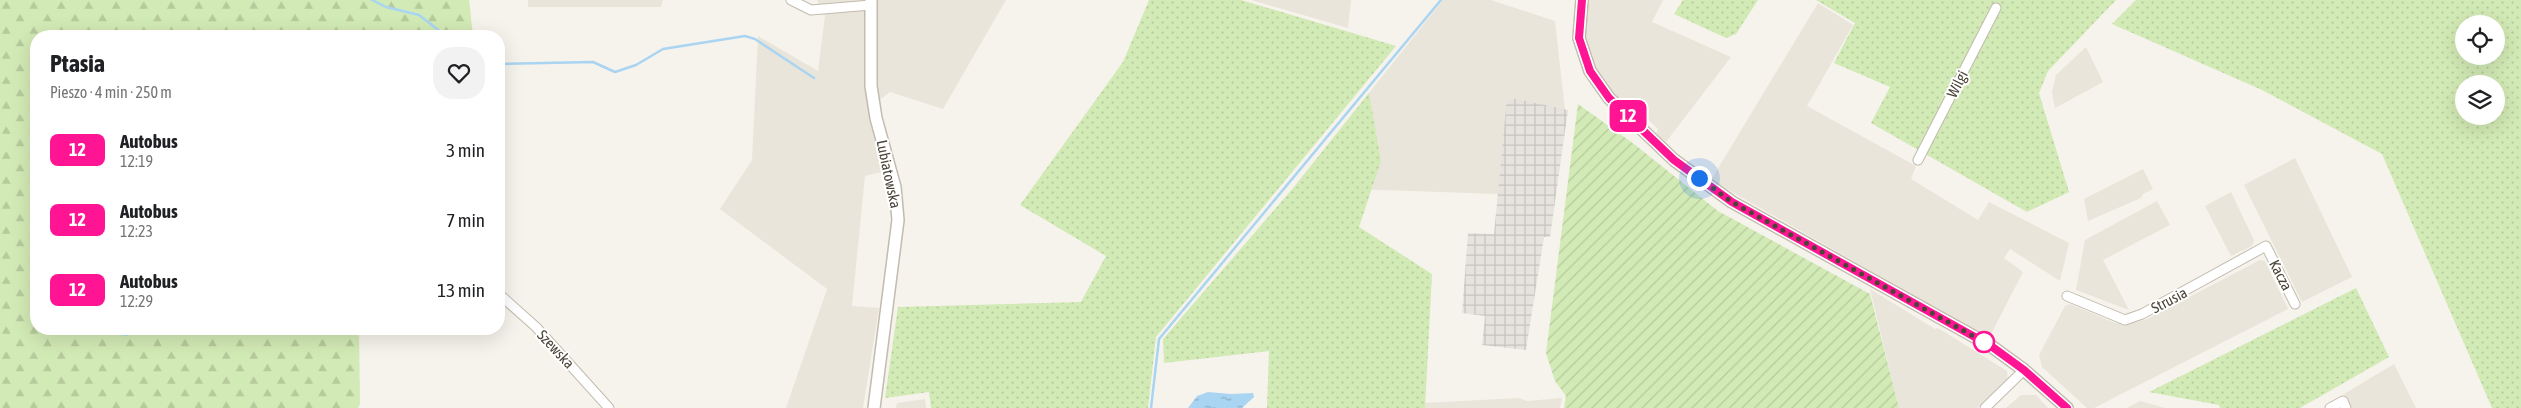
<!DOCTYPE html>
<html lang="pl">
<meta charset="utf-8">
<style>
body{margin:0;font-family:"Asap Condensed",sans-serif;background:#f2f2f2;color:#202124;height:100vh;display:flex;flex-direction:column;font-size:19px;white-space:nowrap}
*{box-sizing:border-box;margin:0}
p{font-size:16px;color:#757577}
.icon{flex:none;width:28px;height:28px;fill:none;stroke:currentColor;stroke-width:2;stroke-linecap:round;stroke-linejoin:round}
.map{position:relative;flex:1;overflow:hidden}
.panel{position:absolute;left:30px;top:30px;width:475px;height:305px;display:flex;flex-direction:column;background:#fff;border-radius:20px;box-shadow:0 5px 20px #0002}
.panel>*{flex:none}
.badge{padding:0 10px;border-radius:8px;font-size:18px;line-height:32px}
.tools{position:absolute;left:2455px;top:15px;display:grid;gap:10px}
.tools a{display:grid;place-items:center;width:50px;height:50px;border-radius:50%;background:#fff;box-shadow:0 5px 20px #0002;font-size:25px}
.you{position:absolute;width:25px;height:25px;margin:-12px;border:4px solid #fff;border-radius:50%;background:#1a73e8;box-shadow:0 0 0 8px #1a73e833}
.map>.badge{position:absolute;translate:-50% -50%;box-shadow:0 0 0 2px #fff}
.round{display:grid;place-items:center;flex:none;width:52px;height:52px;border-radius:20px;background:#f2f2f2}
.summary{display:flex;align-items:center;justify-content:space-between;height:85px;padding:0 20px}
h1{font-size:24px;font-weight:700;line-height:38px}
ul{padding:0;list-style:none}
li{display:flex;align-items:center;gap:15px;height:70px;padding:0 20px}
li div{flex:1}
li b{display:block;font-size:19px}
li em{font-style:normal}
li .badge{min-width:55px;font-weight:700;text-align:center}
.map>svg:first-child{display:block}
</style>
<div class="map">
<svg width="2521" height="408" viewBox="0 0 2521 408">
<defs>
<pattern id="industrial-grid" width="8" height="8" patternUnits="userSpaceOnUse" patternTransform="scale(1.25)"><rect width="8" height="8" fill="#e6e2dd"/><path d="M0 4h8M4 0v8" fill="none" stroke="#c7c3be"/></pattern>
<pattern id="grass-dots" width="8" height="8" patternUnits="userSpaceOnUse" patternTransform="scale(1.25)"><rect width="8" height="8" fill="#d2eab5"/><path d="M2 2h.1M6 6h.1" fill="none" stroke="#b6ca9c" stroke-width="1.8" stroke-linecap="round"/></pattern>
<pattern id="forest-firs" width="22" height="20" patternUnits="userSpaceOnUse" patternTransform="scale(1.25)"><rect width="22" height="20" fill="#d2eab5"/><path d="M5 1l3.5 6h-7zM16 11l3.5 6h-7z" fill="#b6ca9c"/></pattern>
<pattern id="garden-furrows" width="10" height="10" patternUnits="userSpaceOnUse" patternTransform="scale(1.25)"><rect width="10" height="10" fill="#d2eab5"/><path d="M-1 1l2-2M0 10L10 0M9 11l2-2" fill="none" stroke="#b6ca9c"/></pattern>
<pattern id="water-ripples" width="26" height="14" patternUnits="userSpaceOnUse" patternTransform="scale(1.25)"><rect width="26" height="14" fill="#a9d4f2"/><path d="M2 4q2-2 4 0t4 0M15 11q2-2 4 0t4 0" fill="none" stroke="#8caec5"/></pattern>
</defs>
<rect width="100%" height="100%" fill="#f6f3ec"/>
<g fill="#eae5da">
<polygon points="528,0 663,0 661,7 528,7"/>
<polygon points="817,0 1006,0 943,109 890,92 868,109 882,172 865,176 852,306 879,308 863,408 786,408 827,289 720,209 752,160 758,36 818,71 825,16"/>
<polygon points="1251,0 1351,0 1348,28 1272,6"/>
<polygon points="1443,0 1491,0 1555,21 1565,110 1507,97 1498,194 1294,187"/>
<polygon points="1588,0 1663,0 1652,22 1731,57 1666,142 1656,134 1658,129 1647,118 1642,121 1614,94 1596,71 1585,43"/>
<polygon points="1818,3 1853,25 1807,106 1916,166 1911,179 1978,220 1989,202 2069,243 2060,281 2010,249 2004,258 2023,272 1989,338 1711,180"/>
<polygon points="2086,47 2103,82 2055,108 2052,92 2056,75"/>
<polygon points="2295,158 2352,277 2302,302 2244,185"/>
<polygon points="2143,169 2153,189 2143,194 2141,198 2088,221 2084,199"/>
<polygon points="2231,192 2254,240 2252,246 2231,256 2205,206"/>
<polygon points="2157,201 2170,225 2103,260 2129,310 2076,290 2085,240"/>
<polygon points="2260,260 2265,261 2288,309 2094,408 2087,408 2042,367 2039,355 2065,306 2070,304 2115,323 2133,323 2147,319"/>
<polygon points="1870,289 1935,329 1938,328 2007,371 2008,381 1977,408 1899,408"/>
<polygon points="2394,364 2416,408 2351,408 2344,394"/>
<polygon points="2021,395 2036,395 2048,408 2006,408"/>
<polygon points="1519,398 1527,401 1562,398 1560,408 1425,408 1424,403"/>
<polygon points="925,399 926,408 896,408 897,403"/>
<polygon points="2140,401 2165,408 2127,408"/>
</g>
<polygon fill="url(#industrial-grid)" points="1507,97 1568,110 1550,237 1544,237 1526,350 1482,345 1485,316 1462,313 1468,233 1494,234"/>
<g fill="url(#grass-dots)" fill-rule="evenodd">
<polygon points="1149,0 1241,0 1396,46 1156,337 1148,408 931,408 929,392 885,398 898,307 1081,302 1106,256 1020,205 1123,62"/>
<polygon points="1683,0 1758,0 1736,34 1726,38 1674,14"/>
<polygon points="1816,0 2116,0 2048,71 2039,93 2069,192 2027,212 1871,123 1890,87 1834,63 1855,23"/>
<path d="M2136,0H2521V408H2492L2382,154L2262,90L2112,24ZM2464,24H2496V56H2464ZM2464,84H2496V116H2464Z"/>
<polygon points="1369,93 1381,161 1359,227 1432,274 1425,408 1267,408 1269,351 1164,363 1163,339 1294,187"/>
<polygon points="2356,288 2389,357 2300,408 2220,408 2219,405 2149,392"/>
</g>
<polygon fill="url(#forest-firs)" points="0,0 469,0 473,36 36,36 36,329 359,329 360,404 358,408 0,408"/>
<polygon fill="url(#garden-furrows)" points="1578,104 1634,144 1718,211 1870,294 1899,408 1564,408 1566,396 1555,381 1546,353"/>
<g fill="url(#water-ripples)">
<polygon points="78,329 134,329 127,336"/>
<polygon points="1208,392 1231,394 1253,393 1254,397 1242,408 1188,408 1197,396"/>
</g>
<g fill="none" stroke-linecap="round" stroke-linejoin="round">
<g stroke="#a9d4f2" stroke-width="2.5">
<polyline points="372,0 386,7 419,15 446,36"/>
<polyline points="499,64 593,62 615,72 636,65 663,49 745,36 755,39 814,78"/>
<polyline points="1151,408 1159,339 1441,0"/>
</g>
<defs>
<g id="minor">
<polyline points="791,0 811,10 871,5"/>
<polyline points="1918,160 1996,8"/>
<polyline points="499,294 536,327 609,408"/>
<polyline points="2067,296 2125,320 2142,314 2266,246 2295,304"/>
<polyline points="1985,408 2024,370"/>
<polyline points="2330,408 2343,401 2346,408"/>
</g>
<g id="tertiary">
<polyline points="871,0 871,86 876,118 895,187 898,220 874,408"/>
<polyline points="1582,0 1579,38 1590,71 1609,98 1674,160 1732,202 1991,346 2024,370 2067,408"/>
</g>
</defs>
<use href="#minor" stroke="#c2bbae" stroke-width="11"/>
<use href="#tertiary" stroke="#c2bbae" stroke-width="14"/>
<use href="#minor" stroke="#fff" stroke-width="9"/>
<use href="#tertiary" stroke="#fff" stroke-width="11"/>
</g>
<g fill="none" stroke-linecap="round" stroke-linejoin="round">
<defs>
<polyline id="line" points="1582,0 1579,38 1590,71 1609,98 1674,160 1732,202 1991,346 2024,370 2067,408"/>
</defs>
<use href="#line" stroke="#fff" stroke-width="11"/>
<use href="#line" stroke="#ff1493" stroke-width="8"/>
<polyline stroke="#4b4439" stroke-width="5" stroke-dasharray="0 9" points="1699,178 1732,202 1984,342"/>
</g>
<circle fill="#fff" stroke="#ff1493" stroke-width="2.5" cx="1984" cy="342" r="10"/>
<g text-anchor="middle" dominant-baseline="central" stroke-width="4" stroke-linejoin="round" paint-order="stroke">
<g font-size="15" fill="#4b4439" stroke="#fff">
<text transform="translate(1957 84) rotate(-63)">Wilgi</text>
<text transform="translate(889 174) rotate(78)">Lubiatowska</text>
<text transform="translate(2281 275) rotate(63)">Kacza</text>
<text transform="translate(2169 300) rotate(-28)">Strusia</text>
<text transform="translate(556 349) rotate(47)">Szewska</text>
</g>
</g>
</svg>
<div class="tools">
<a><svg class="icon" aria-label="locate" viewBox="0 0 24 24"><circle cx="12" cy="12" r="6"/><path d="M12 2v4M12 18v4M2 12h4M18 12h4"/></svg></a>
<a><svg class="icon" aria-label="layers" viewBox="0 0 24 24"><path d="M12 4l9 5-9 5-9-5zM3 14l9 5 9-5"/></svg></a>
</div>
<div class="you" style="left:1699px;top:178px"></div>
<b class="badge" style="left:1628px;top:116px;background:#ff1493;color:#fff">12</b>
<section class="panel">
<div class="summary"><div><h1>Ptasia</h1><p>Pieszo · 4 min · 250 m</p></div><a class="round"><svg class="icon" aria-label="heart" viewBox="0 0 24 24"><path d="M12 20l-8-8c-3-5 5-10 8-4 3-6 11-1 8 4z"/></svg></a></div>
<ul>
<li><span class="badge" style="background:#ff1493;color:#fff">12</span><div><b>Autobus</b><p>12:19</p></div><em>3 min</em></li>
<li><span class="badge" style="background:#ff1493;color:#fff">12</span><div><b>Autobus</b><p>12:23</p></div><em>7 min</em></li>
<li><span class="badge" style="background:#ff1493;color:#fff">12</span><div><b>Autobus</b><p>12:29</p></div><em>13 min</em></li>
</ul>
</section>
</div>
